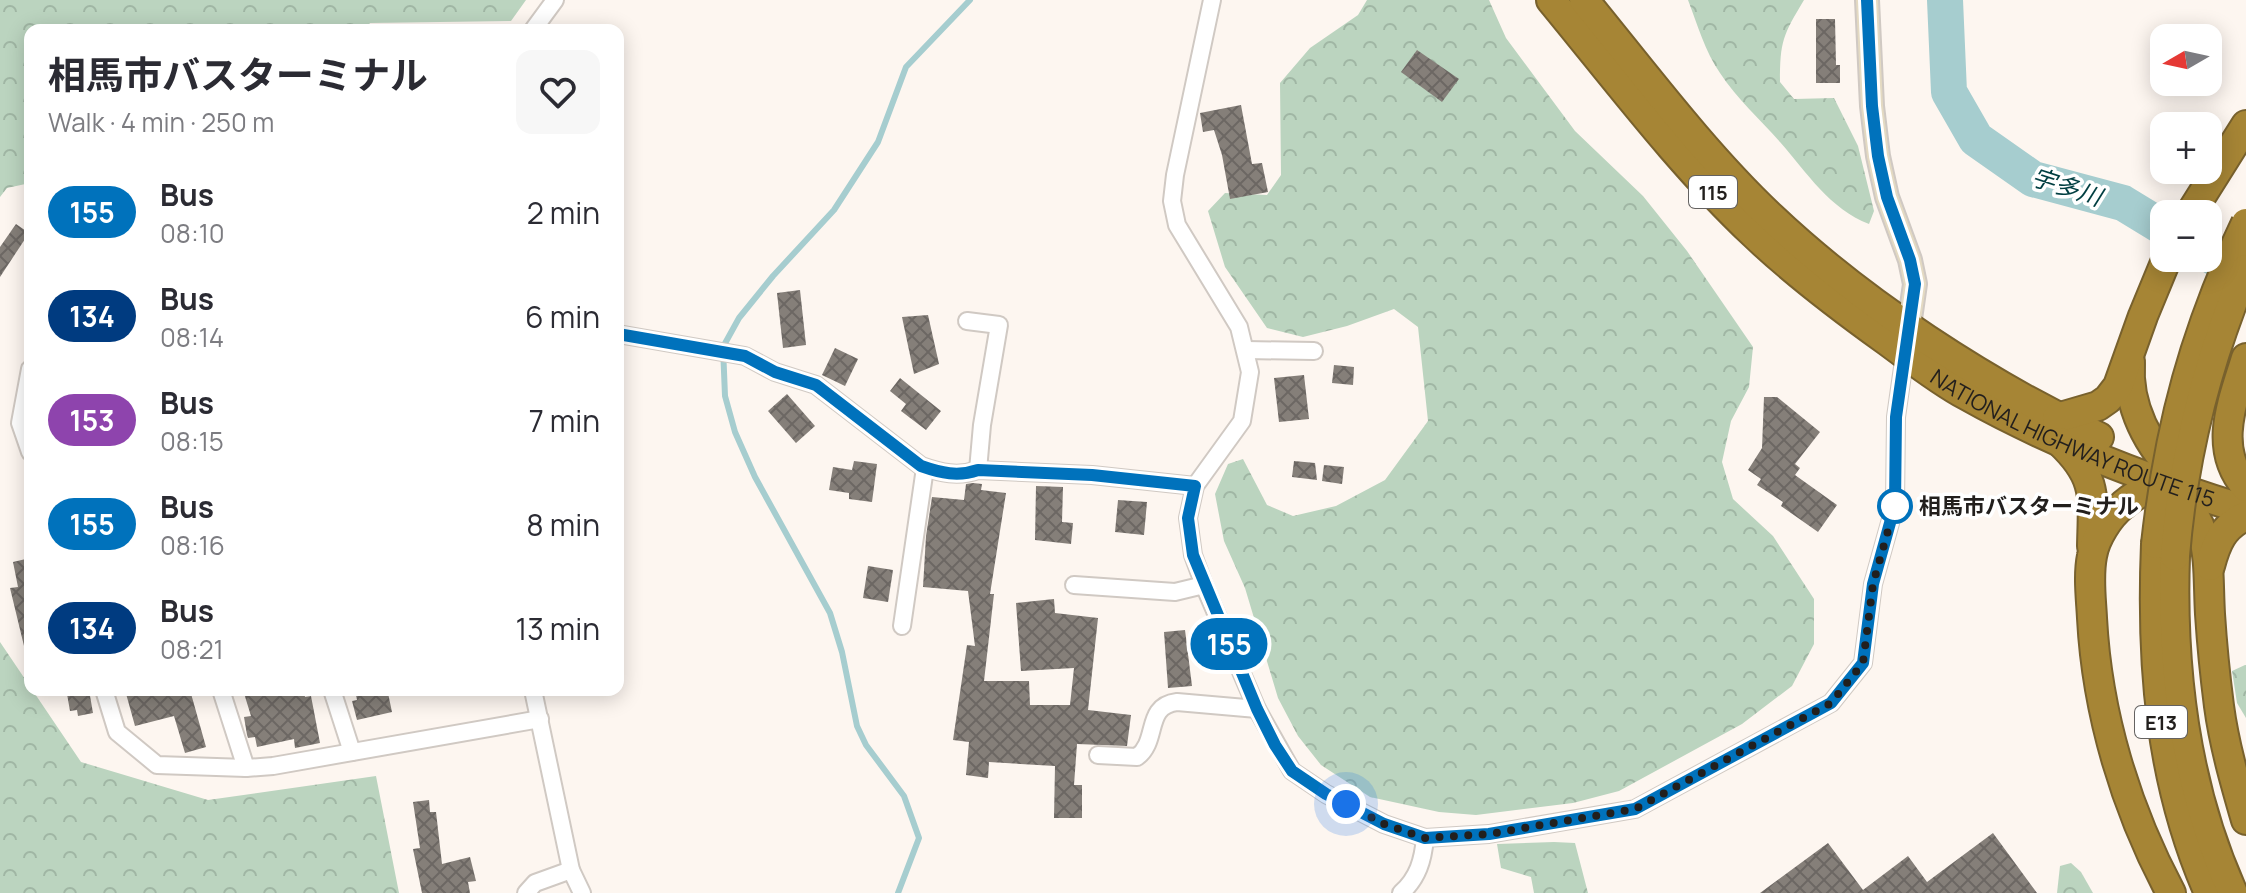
<!DOCTYPE html>
<meta charset="utf-8">
<style>
body{margin:0;font-family:Manrope,"Noto Sans JP",sans-serif;background:#f7f7f7;color:#2b2b33;height:100vh;display:flex;flex-direction:column;font-size:30px;white-space:nowrap}
*{box-sizing:border-box;margin:0}
p{font-size:26px;color:#7c7c81}
.icon{flex:none;width:44px;height:44px;fill:none;stroke:currentColor;stroke-width:2;stroke-linecap:round;stroke-linejoin:round}
.map{position:relative;flex:1;overflow:hidden}
.details{position:absolute;left:24px;top:24px;width:600px;height:672px;display:flex;flex-direction:column;background:#fff;border-radius:16px;box-shadow:0 4px 20px #0003}
.details>*{flex:none}
.badge{padding:0 16px;border-radius:26px;font-size:28px;line-height:52px}
.needle{width:52px;rotate:261deg}
.controls{position:absolute;left:2150px;top:24px;display:grid;gap:16px}
.controls a{display:grid;place-items:center;width:72px;height:72px;border-radius:16px;background:#fff;box-shadow:0 4px 20px #0003;font-size:40px}
.you{position:absolute;width:40px;height:40px;margin:-20px;border:6px solid #fff;border-radius:50%;background:#1a73e8;box-shadow:0 0 0 12px #1a73e833}
.map>.badge{position:absolute;translate:-50% -50%;box-shadow:0 0 0 4px #fff}
.round{display:grid;place-items:center;flex:none;width:84px;height:84px;border-radius:16px;background:#f7f7f7}
.overview{display:flex;align-items:center;justify-content:space-between;height:136px;padding:0 24px}
h1{font-size:38px;font-weight:700;line-height:60px}
ul{padding:0;list-style:none}
li{display:flex;align-items:center;gap:24px;height:104px;padding:0 24px}
li div{flex:1}
li b{display:block;font-size:30px}
li em{font-style:normal}
li .badge{min-width:88px;font-weight:700;text-align:center}
.map>svg:first-child{display:block}
</style>
<div class="map">
<svg width="2246" height="893" viewBox="0 0 2246 893">
<defs>
<pattern id="forest-crowns" width="20" height="18" patternUnits="userSpaceOnUse" patternTransform="scale(2)"><rect width="20" height="18" fill="#bbd4bf"/><path d="M2 6a3 3 0 1 1 6 0M12 15a3 3 0 1 1 6 0" fill="none" stroke="#a0b6a4"/></pattern>
<pattern id="building-cross-hatch" width="8" height="8" patternUnits="userSpaceOnUse" patternTransform="scale(2)"><rect width="8" height="8" fill="#857f79"/><path d="M0 0l8 8M0 8l8-8" fill="none" stroke="#6c6763"/></pattern>
</defs>
<rect width="100%" height="100%" fill="#fdf6f0"/>
<g fill="url(#forest-crowns)">
<polygon points="0,0 526,0 511,21 370,23 365,30 30,30 30,183 7,188 0,197"/>
<polygon points="1367,0 1489,0 1506,38 1575,131 1643,196 1687,251 1753,347 1749,387 1731,421 1722,462 1733,499 1773,536 1814,599 1814,644 1792,686 1742,724 1619,791 1573,803 1476,815 1439,812 1370,797 1321,765 1298,736 1278,698 1245,588 1224,541 1215,494 1228,464 1243,459 1267,505 1293,516 1336,506 1385,480 1428,421 1418,327 1394,309 1347,326 1303,337 1267,328 1225,267 1208,211 1225,193 1267,195 1281,175 1280,83 1310,48 1358,15"/>
<path d="M1688,0H1804C1783,35 1780,41 1780,82L1794,99L1834,98L1858,146L1874,211L1869,224C1830,209 1807,173 1780,142C1760,119 1737,99 1720,73C1705,52 1697,23 1688,0Z"/>
<polygon points="0,642 81,762 208,800 376,776 399,893 0,893"/>
<polygon points="2245,665 2246,665 2246,718 2237,703 2232,671"/>
<polygon points="1554,842 1575,843 1588,893 1534,893 1531,877 1501,868 1497,844"/>
<polygon points="2071,863 2081,872 2093,893 2057,893 2060,866"/>
</g>
<g fill="none" stroke-linecap="round" stroke-linejoin="round">
<polyline stroke="#a6cdcf" stroke-width="6" points="898,893 919,838 904,796 866,745 857,726 842,652 830,613 755,477 735,432 725,396 723,347 739,318 773,276 834,210 878,142 906,67 970,0"/>
<g stroke="#a6cdcf" stroke-width="36">
<polyline points="1945,0 1949,92 1976,139 2033,179 2123,203 2164,228"/>
<polyline points="2208,254 2246,276"/>
</g>
</g>
<g fill="url(#building-cross-hatch)">
<polygon points="1816,19 1835,19 1836,65 1840,65 1840,83 1816,83"/>
<polygon points="1417,50 1459,79 1442,102 1401,72"/>
<polygon points="1241,105 1252,164 1262,163 1268,192 1230,199 1222,155 1214,130 1203,132 1200,113"/>
<polygon points="16,224 29,233 0,277 0,247"/>
<polygon points="800,290 806,345 783,348 777,293"/>
<polygon points="928,315 939,364 914,374 902,317"/>
<polygon points="835,348 858,359 845,386 822,375"/>
<polygon points="1334,365 1354,367 1353,385 1332,383"/>
<polygon points="1304,375 1309,419 1279,422 1274,378"/>
<polygon points="900,378 941,411 926,430 901,411 906,404 890,391"/>
<polygon points="787,394 815,426 796,443 768,411"/>
<polygon points="1764,397 1777,397 1820,432 1795,464 1800,468 1795,475 1837,505 1818,532 1781,506 1783,502 1757,485 1761,479 1748,470 1762,448"/>
<polygon points="854,461 877,464 872,502 849,499 849,493 829,490 833,467 852,470"/>
<polygon points="1294,461 1315,463 1317,480 1292,477"/>
<polygon points="1324,465 1344,467 1342,484 1322,481"/>
<polygon points="973,483 982,484 981,490 1006,493 990,594 994,594 984,681 1029,681 1030,705 1070,705 1074,668 1021,671 1016,603 1054,599 1055,613 1098,618 1088,710 1131,715 1127,746 1077,744 1074,785 1082,785 1082,818 1054,818 1055,766 989,762 988,778 966,775 969,742 953,740 967,645 975,646 968,591 923,587 926,536 932,497 964,500 966,484"/>
<polygon points="1036,486 1063,487 1062,522 1073,523 1071,544 1035,540"/>
<polygon points="1118,500 1147,502 1144,535 1115,532"/>
<polygon points="30,558 30,645 24,646 10,588 18,587 13,562"/>
<polygon points="868,566 893,570 888,602 863,598"/>
<polygon points="1185,630 1192,686 1168,688 1164,632"/>
<polygon points="89,690 93,713 78,716 77,710 70,711 67,694"/>
<polygon points="125,690 190,690 206,747 185,753 174,716 135,726"/>
<polygon points="243,690 304,690 305,697 311,696 320,743 295,748 294,739 257,747 255,737 248,738 247,735 244,717 251,716"/>
<polygon points="355,690 382,690 382,694 388,693 392,712 357,720 352,701 357,700"/>
<polygon points="429,800 430,812 436,812 442,864 470,857 476,881 468,882 470,893 422,893 413,849 420,848 413,802"/>
<polygon points="1993,833 2037,893 1760,893 1828,843 1863,890 1908,856 1927,882"/>
</g>
<g fill="none" stroke-linecap="round" stroke-linejoin="round">
<defs>
<g id="street">
<path d="M1212,0L1175,175L1172,201L1177,225L1239,327L1250,372L1242,421L1195,486L1188,518L1193,555L1204,585L1257,709L1292,771L1326,794L1384,824L1425,838C1423,860 1418,878 1401,893"/>
<polyline points="533,30 555,0"/>
<polyline points="967,321 999,325 982,425 978,470"/>
<path d="M618,334L745,356L775,372L816,385L921,466C941,473 958,477 978,470L1092,475L1195,486"/>
<polyline points="1246,350 1314,351"/>
<polyline points="30,369 20,423 30,452"/>
<polyline points="1074,585 1175,592 1204,585"/>
<polyline points="902,626 925,468"/>
<polyline points="104,690 117,732 157,765 246,768 273,766 540,719"/>
<polyline points="221,690 246,768"/>
<polyline points="332,690 352,752"/>
<polyline points="533,690 571,870 582,893"/>
<path d="M1098,755L1137,757C1159,741 1144,706 1177,702L1257,709"/>
<polyline points="1425,838 1489,834 1635,809 1831,703 1863,663 1873,584 1895,505 1896,417 1905,353"/>
<polyline points="526,893 535,883 571,870"/>
</g>
<polyline id="secondary" points="1867,0 1872,106 1878,156 1887,197 1910,260 1915,284 1907,340"/>
<g id="highway">
<path id="s1" d="M1551,0C1617,80 1679,163 1754,234C1795,273 1840,307 1886,340C1912,359 1938,380 1966,395C2053,444 2151,481 2246,510"/>
<path d="M1584,0C1643,72 1704,154 1771,217C1862,303 1986,384 2099,437"/>
<polyline points="2190,214 2246,125"/>
<path d="M2246,358C2233,401 2212,448 2246,487"/>
<path d="M2130,362C2127,406 2148,447 2180,477"/>
<polyline points="2057,418 2098,406 2108,399 2118,386 2143,316 2167,258"/>
<path d="M2060,442C2098,478 2093,497 2092,546"/>
<path d="M2169,485C2214,526 2207,559 2210,614C2212,645 2215,675 2219,706C2224,744 2235,782 2246,820"/>
<path d="M2156,544C2151,665 2160,782 2209,893"/>
<path d="M2175,556C2171,672 2185,787 2233,893"/>
<path d="M2210,566C2216,543 2223,526 2246,516"/>
<path d="M2171,893C2126,809 2097,714 2092,618C2091,598 2088,576 2092,556C2095,538 2109,516 2123,505C2137,493 2155,483 2173,482"/>
</g>
</defs>
<use href="#street" stroke="#d0c9c3" stroke-width="20"/>
<use href="#secondary" stroke="#d0c9c3" stroke-width="26"/>
<use href="#highway" stroke="#78612d" stroke-width="32"/>
<use href="#street" stroke="#fff" stroke-width="16"/>
<use href="#secondary" stroke="#e4dac2" stroke-width="22"/>
<use href="#highway" stroke="#a68535" stroke-width="28"/>
<defs>
<g id="highway-bridge">
<path d="M2156,544C2169,426 2195,331 2246,223"/>
<path d="M2175,556C2183,456 2207,361 2246,269"/>
</g>
</defs>
<use href="#highway-bridge" stroke="#78612d" stroke-width="32" stroke-linecap="butt"/>
<use href="#highway-bridge" stroke="#a68535" stroke-width="28"/>
</g>
<g fill="none" stroke-linecap="round" stroke-linejoin="round">
<defs>
<path id="line" d="M618,334L745,356L775,372L816,385L921,466C941,473 958,477 978,470L1092,475L1195,486L1188,518L1193,555L1257,709L1275,745L1292,771L1326,794L1384,824L1425,838L1489,834L1635,809L1831,703L1863,663L1873,584L1895,505L1896,417L1915,284L1910,260L1887,197L1878,156L1872,106L1867,0"/>
</defs>
<use href="#line" stroke="#fff" stroke-width="18"/>
<use href="#line" stroke="#0072bc" stroke-width="12"/>
<polyline stroke="#221f1d" stroke-width="8" stroke-dasharray="0 14.4" points="1346,804 1384,824 1425,838 1489,834 1635,809 1831,703 1863,663 1873,584 1895,506"/>
</g>
<circle fill="#fff" stroke="#0072bc" stroke-width="4" cx="1895" cy="506" r="16"/>
<g text-anchor="middle" dominant-baseline="central" stroke-width="7" stroke-linejoin="round" paint-order="stroke">
<g fill="#fff" stroke="#646261" stroke-width="2">
<rect x="1689" y="176" width="48" height="32" rx="6"/>
<rect x="2135" y="706" width="52" height="32" rx="6"/>
</g>
<g font-size="20" font-weight="bold" fill="#221f1d">
<text x="1713" y="192">115</text>
<text x="2161" y="722">E13</text>
</g>
<g font-size="22" fill="#221f1d" stroke="#fff">
<text stroke="none"><textPath href="#s1" startOffset="692">NATIONAL HIGHWAY ROUTE 115</textPath></text>
</g>
<g font-size="22" font-weight="bold" fill="#221f1d" stroke="#fff" text-anchor="start">
<text x="1919" y="506">相馬市バスターミナル</text>
</g>
<g font-size="24" font-style="italic" fill="#003e41" stroke="#fff">
<text transform="translate(2067 186) rotate(18)">宇多川</text>
</g>
</g>
</svg>
<div class="controls">
<a><svg class="needle" viewBox="-14 -14 28 28"><path d="M0-13l5 13h-10z" fill="#e53935"/><path d="M0 13l5-13h-10z" fill="#7c7c81"/></svg></a>
<a>+</a>
<a>−</a>
</div>
<div class="you" style="left:1346px;top:804px"></div>
<b class="badge" style="left:1229px;top:644px;background:#0072bc;color:#fff">155</b>
<section class="details">
<div class="overview"><div><h1>相馬市バスターミナル</h1><p>Walk · 4 min · 250 m</p></div><a class="round"><svg class="icon" aria-label="heart" viewBox="0 0 24 24"><path d="M12 20l-8-8c-3-5 5-10 8-4 3-6 11-1 8 4z"/></svg></a></div>
<ul>
<li><span class="badge" style="background:#0072bc;color:#fff">155</span><div><b>Bus</b><p>08:10</p></div><em>2 min</em></li>
<li><span class="badge" style="background:#003b80;color:#fff">134</span><div><b>Bus</b><p>08:14</p></div><em>6 min</em></li>
<li><span class="badge" style="background:#8e44ad;color:#fff">153</span><div><b>Bus</b><p>08:15</p></div><em>7 min</em></li>
<li><span class="badge" style="background:#0072bc;color:#fff">155</span><div><b>Bus</b><p>08:16</p></div><em>8 min</em></li>
<li><span class="badge" style="background:#003b80;color:#fff">134</span><div><b>Bus</b><p>08:21</p></div><em>13 min</em></li>
</ul>
</section>
</div>
